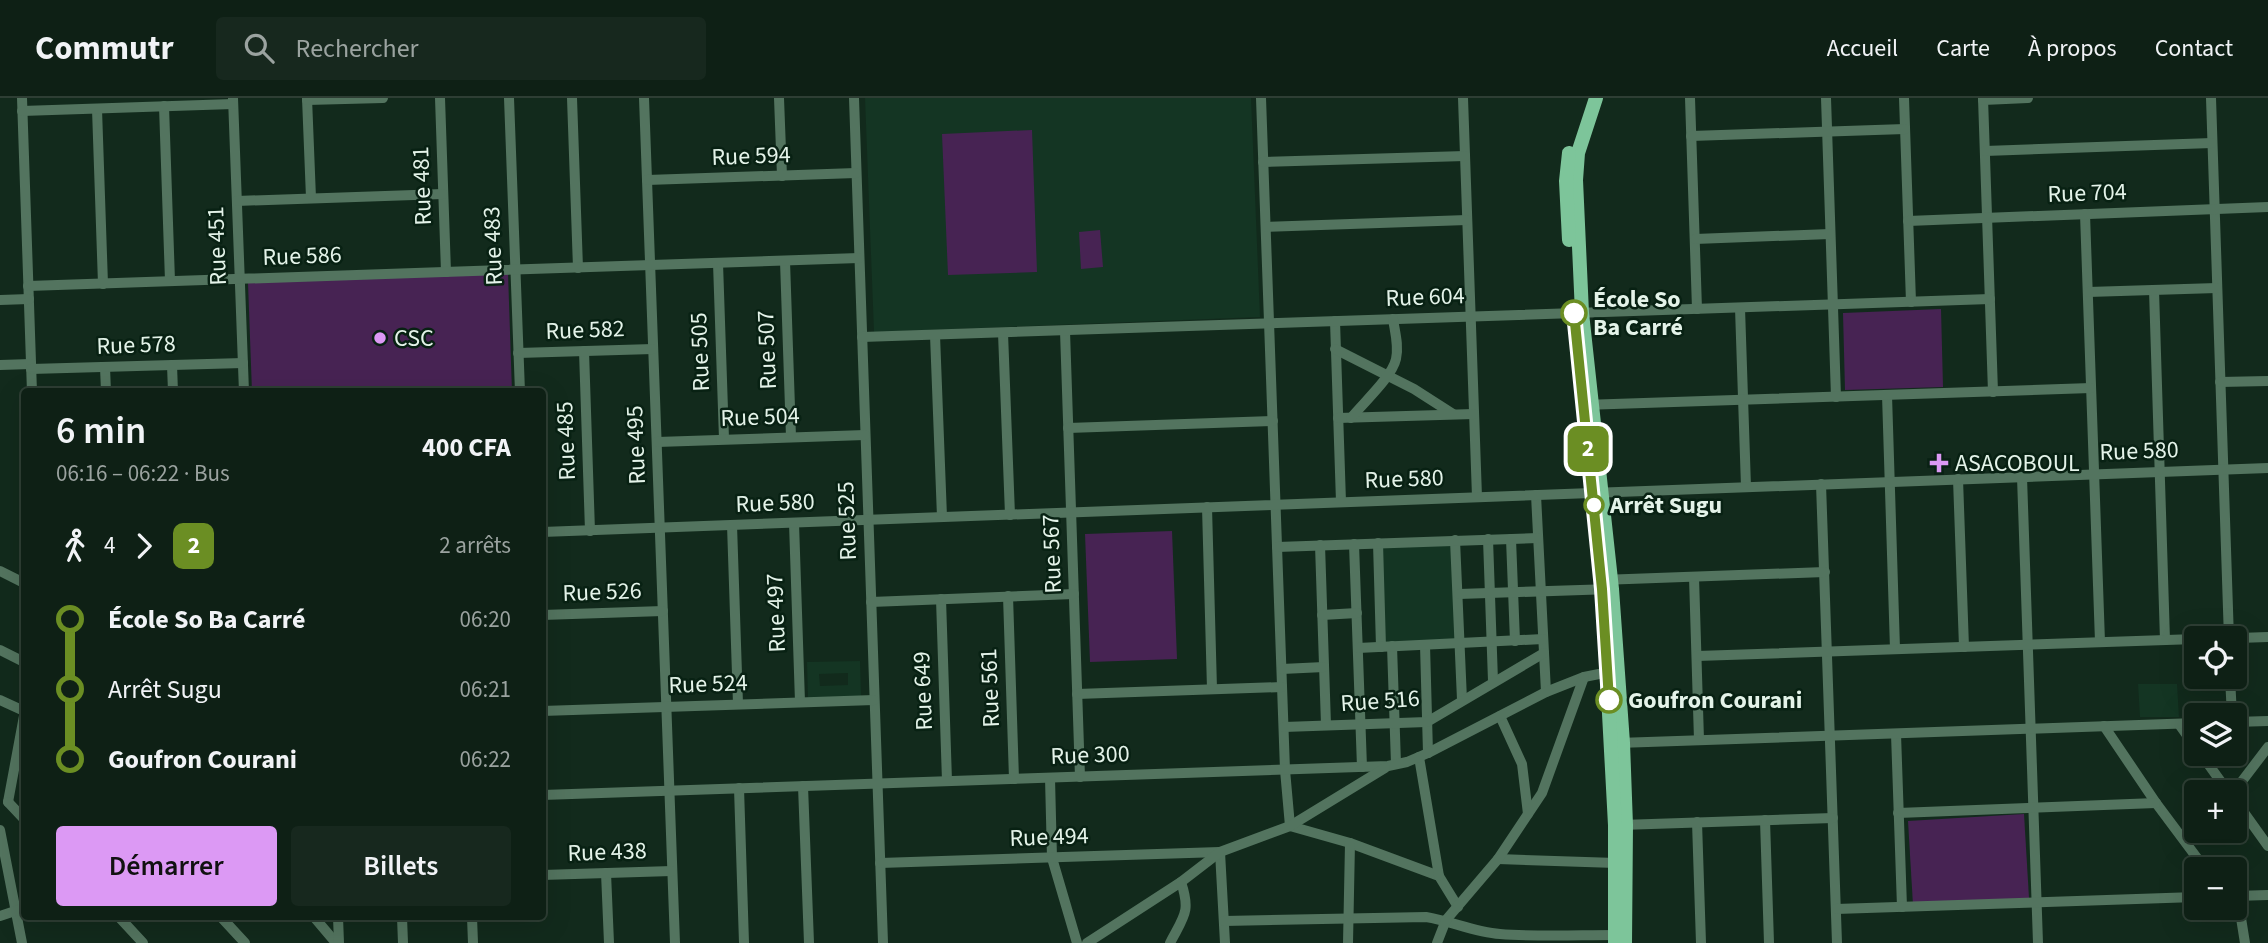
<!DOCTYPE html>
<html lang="fr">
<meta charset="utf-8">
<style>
body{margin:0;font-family:"Source Sans 3",sans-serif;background:#17281e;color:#f1f3f6;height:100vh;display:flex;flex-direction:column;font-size:26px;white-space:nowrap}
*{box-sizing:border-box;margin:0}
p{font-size:23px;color:#9ba3a0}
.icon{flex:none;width:38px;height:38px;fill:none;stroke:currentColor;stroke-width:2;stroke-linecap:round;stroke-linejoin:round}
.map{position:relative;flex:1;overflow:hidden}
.drawer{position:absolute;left:21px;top:290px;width:525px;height:532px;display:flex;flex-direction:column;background:#0e2015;border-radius:7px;box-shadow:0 7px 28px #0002,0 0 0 2px #2e3e34}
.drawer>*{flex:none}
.badge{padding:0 14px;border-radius:10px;font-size:24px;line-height:46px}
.buttons{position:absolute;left:2184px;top:528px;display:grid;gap:14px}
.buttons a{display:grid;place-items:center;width:63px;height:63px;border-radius:7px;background:#0e2015;box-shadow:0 7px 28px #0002,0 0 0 2px #2e3e34;font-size:35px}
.map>.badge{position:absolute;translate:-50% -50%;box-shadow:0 0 0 4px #fff}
.legs{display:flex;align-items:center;gap:10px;height:77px;padding:0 35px;font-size:23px}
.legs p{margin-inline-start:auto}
.summary{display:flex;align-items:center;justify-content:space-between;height:119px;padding:0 35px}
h1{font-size:38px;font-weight:600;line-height:52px}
.action{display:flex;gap:14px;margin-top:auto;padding:14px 35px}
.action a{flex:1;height:80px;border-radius:7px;background:#dc99f4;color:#111;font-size:28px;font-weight:600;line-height:80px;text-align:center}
.action a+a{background:#17281e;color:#f1f3f6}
ul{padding:0 35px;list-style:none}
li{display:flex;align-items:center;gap:24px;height:70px;font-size:26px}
li i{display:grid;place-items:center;width:10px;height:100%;margin:0 9px;background:currentColor}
li i::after{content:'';width:18px;height:18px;margin:-9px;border:5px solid;border-radius:50%;background:#0e2015}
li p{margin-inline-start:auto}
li:first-child i{background:linear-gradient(#0000 50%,currentColor 0)}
li:last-child i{background:linear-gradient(currentColor 50%,#0000 0)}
header{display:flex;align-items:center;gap:42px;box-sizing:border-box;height:98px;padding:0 35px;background:#0e2015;border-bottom:2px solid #2e3e34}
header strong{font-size:33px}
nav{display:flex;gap:38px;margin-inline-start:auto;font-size:24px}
.search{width:490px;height:63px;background:#17281e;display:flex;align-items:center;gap:18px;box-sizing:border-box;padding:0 24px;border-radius:7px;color:#9ba3a0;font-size:26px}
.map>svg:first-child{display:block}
</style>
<header>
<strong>Commutr</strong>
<div class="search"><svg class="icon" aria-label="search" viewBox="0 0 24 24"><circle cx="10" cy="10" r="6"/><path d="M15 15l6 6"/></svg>Rechercher</div>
<nav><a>Accueil</a><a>Carte</a><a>À propos</a><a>Contact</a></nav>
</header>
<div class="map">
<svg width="2268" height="845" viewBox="0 0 2268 845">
<rect width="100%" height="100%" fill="#122a1c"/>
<g fill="#143523" fill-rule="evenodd">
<polygon points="865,0 1251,0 1260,219 874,234"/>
<polygon points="1455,446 1459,550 1383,553 1379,449"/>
<path d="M860,563L861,598L808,600L807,564ZM848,575V587L820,588L819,576Z"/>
<polygon points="2138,586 2177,586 2179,619 2140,619"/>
</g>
<g fill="#472353">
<polygon points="1032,32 1037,174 948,177 942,36"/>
<polygon points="1100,132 1103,169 1081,171 1079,134"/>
<polygon points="508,175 512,294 252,294 248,185"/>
<polygon points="1941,211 1943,289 1845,292 1843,215"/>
<polygon points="1172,433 1177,561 1090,564 1085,436"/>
<polygon points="2024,716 2029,800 1913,807 1908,723"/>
</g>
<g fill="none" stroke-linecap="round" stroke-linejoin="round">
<g stroke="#53745f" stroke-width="10">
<polyline points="22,0 32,294"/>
<polyline points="233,0 244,294"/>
<polyline points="307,0 311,100"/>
<polyline points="440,0 446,174"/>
<polyline points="509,0 520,294"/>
<polyline points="572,0 578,170"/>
<polyline points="644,0 675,845"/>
<polyline points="779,0 782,78"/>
<polyline points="854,0 883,845"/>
<polyline points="1261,0 1285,672 1290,728 1350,745 1439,778 1458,809"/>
<polyline points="1463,0 1477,399"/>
<polyline points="1690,0 1697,211"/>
<polyline points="1826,0 1836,299"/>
<polyline points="1904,0 1911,204"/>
<polyline points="1983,0 1993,294"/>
<polyline points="2211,0 2229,541"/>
<polyline points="307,2 383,0"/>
<polyline points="1983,2 2028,0"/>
<polyline points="164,8 170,183"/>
<polyline points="97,11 103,186"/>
<polyline points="22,13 233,6"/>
<polyline points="1691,38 1905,31"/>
<polyline points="1985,53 2212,45"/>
<polyline points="1263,64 1465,58"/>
<polyline points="647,82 856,75"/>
<polyline points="237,103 443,96"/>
<polyline points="2085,116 2100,544"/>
<polyline points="1908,123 2268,109"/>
<polyline points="1266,129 1467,122"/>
<polyline points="1695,141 1830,136"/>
<polyline points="785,163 791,339"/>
<polyline points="718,165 724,341"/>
<polyline points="28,188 859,160"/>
<polyline points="2154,192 2165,542"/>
<polyline points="2088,194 2217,190"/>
<polyline points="0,202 29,201"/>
<polyline points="1740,210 1746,389"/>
<polyline points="1335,223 1341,404"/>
<polyline points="1065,233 1080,679"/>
<polyline points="1003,235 1010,417"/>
<polyline points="935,237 942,419"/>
<polyline points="862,239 1990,201"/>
<polyline points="1335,251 1414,291 1453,316"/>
<polyline points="584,253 590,433"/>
<polyline points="518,255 653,251"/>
<polyline points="0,267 31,266"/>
<polyline points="172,267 173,294"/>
<polyline points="105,269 106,294"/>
<polyline points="31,271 243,265"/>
<polyline points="2220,284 2268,283"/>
<polyline points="1887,297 1895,551"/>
<polyline points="1583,307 2091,290"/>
<polyline points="1338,320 1474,316"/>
<path d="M1351,320C1363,305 1392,279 1396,261C1399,248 1395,234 1393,221"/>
<polyline points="1068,330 1273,323"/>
<polyline points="657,344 865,337"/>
<polyline points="2022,379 2038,845"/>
<polyline points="1958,381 1964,549"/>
<polyline points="1821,386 1837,845"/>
<polyline points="1536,397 1546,594"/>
<polyline points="1207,409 1212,591"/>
<polyline points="794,425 800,604"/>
<polyline points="732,427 738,606"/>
<polyline points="542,434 2268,370"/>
<polyline points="1488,441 1493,583"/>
<polyline points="1511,441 1515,543"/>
<polyline points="1455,442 1462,602"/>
<polyline points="1378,445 1381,549"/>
<polyline points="1354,446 1362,669"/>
<polyline points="1320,447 1326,627"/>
<polyline points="1277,449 1538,440"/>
<polyline points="0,473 24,485"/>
<polyline points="1694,479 1699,642"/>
<polyline points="1601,482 1825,474"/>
<polyline points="1459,496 1612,491"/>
<polyline points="1008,498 1014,681"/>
<polyline points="941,501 947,683"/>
<polyline points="871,504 1074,496"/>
<polyline points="542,517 663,513"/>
<polyline points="1322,517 1357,515"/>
<polyline points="2209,541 2268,539"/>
<polyline points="1425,547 1428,655"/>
<polyline points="1392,548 1396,666"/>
<polyline points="1358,550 1543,541"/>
<polyline points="0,552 24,564"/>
<polyline points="1697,558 2196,541"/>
<polyline points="1282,571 1324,569"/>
<polyline points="2230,579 2232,618"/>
<polyline points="1077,596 1282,589"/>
<polyline points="0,602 24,613"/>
<polyline points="542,613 874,602"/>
<polyline points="1500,618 1522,666 1528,716"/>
<polyline points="2235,624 2268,623"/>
<polyline points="2179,626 2196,650"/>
<polyline points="2104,628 2156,705 2206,772"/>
<polyline points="1284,629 1427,624 1544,555"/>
<polyline points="1896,636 1902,809"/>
<polyline points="1618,645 2196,625"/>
<polyline points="2201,656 2229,695"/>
<polyline points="1419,659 1439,778"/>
<polyline points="1050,680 1052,760 1077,845"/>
<polyline points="803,688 809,845"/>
<polyline points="739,690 744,845"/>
<polyline points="2233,695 2268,649"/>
<polyline points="542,697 1388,668 1407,664 1428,655 1546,594 1584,579 1614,573"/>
<polyline points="2235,702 2268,748"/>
<polyline points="8,704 24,618"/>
<polyline points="8,704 24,721"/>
<polyline points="1898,715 2156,705"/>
<polyline points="1765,722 1769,845"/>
<polyline points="1697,724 1701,845"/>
<polyline points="1621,727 1833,720"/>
<polyline points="0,732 22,845"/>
<polyline points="1498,761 1616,765"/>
<polyline points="880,765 1220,754 1225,845"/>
<polyline points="606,775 609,845"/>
<polyline points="542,777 672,773"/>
<polyline points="2235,798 2268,797"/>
<polyline points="2235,807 2241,820 2245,845"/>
<polyline points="1836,811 2196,799"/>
<polyline points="0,818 24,810"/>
<polyline points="119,819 143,845"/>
<polyline points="221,819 245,845"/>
<polyline points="314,819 336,845"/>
<polyline points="338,819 339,845"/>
<polyline points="402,819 403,845"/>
<polyline points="472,819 473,845"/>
<path d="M1224,823L1426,819C1451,823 1474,834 1500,836C1538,839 1577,837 1615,837"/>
<polyline points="1087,845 1181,784 1220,754 1290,728 1385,670"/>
<path d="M1170,845C1184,818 1191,814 1181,784"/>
<polyline points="1348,845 1350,745"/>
<polyline points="1437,845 1446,822 1498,761 1542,695 1584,579"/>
</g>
<g stroke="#7dc59a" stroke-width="14">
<polyline points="1596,0 1578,55 1576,82 1582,215 1612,491 1623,645 1626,727 1625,845"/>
<polyline points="1569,55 1566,83 1569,142"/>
<polyline points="1603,504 1615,727 1615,845"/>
</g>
</g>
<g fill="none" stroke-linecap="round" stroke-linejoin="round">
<defs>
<polyline id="line-1" points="1574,215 1602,491 1609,602"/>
</defs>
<use href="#line-1" stroke="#fff" stroke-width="16"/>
<use href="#line-1" stroke="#6b8e23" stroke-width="10"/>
</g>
<g fill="#fff" stroke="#6b8e23" stroke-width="3.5">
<circle cx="1574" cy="215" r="12"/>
<circle cx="1594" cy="407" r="9"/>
<circle cx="1609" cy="602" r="12"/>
</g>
<g fill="#dc99f4" stroke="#082113" stroke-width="2.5">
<circle cx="380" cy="240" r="7"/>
<path d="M1935.5 354.5h7v7h7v7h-7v7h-7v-7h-7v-7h7z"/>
</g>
<g text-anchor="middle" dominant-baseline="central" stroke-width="5" stroke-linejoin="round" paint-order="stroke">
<g font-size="24" fill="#e4f3e9" stroke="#082113">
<text transform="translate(751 58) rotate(-2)">Rue 594</text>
<text transform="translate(422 88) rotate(-92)">Rue 481</text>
<text transform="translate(2087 95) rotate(-2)">Rue 704</text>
<text transform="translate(217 148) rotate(-92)">Rue 451</text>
<text transform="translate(493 148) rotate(-92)">Rue 483</text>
<text transform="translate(302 158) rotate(-2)">Rue 586</text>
<text transform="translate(1425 199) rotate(-2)">Rue 604</text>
<text transform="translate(585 232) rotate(-2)">Rue 582</text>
<text transform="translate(136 247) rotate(-2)">Rue 578</text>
<text transform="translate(767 252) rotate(-92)">Rue 507</text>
<text transform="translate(700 254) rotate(-92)">Rue 505</text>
<text transform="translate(760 319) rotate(-2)">Rue 504</text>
<text transform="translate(566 343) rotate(-92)">Rue 485</text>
<text transform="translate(636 347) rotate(-92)">Rue 495</text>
<text transform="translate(2139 353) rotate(-2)">Rue 580</text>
<text transform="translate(1404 381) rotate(-2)">Rue 580</text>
<text transform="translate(775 405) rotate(-2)">Rue 580</text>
<text transform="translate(847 423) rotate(-92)">Rue 525</text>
<text transform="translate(1052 456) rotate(-92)">Rue 567</text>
<text transform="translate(602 494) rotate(-2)">Rue 526</text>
<text transform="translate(776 515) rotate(-92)">Rue 497</text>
<text transform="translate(708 586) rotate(-2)">Rue 524</text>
<text transform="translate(990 590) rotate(-92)">Rue 561</text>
<text transform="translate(923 593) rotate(-92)">Rue 649</text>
<text transform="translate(1380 603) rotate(-4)">Rue 516</text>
<text transform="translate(1090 657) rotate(-2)">Rue 300</text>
<text transform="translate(1049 739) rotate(-2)">Rue 494</text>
<text transform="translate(607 754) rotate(-2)">Rue 438</text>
</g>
<g font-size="24" font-weight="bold" fill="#e4f3e9" stroke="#082113" text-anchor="start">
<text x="1593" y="201">École So<tspan x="1593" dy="28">Ba Carré</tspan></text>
<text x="1610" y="407">Arrêt Sugu</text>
<text x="1628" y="602">Goufron Courani</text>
</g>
<g font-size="24" fill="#e4f3e9" stroke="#082113" text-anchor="start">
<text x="394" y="240">CSC</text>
<text x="1955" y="365">ASACOBOUL</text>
</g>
</g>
</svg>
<div class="buttons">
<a><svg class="icon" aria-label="locate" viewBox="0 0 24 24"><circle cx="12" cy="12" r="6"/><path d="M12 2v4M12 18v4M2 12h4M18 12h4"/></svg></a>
<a><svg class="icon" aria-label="layers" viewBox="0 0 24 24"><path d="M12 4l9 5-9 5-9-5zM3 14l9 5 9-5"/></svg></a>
<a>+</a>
<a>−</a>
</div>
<b class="badge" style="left:1588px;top:351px;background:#6b8e23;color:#fff">2</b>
<section class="drawer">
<div class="summary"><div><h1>6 min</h1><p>06:16 – 06:22 · Bus</p></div><b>400 CFA</b></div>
<div class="legs"><svg class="icon" aria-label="walk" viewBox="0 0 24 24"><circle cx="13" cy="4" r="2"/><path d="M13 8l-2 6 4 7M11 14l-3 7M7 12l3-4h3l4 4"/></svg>4<svg class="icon" aria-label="forward" viewBox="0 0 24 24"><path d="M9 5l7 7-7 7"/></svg><b class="badge" style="background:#6b8e23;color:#fff">2</b><p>2 arrêts</p></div>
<ul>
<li><i style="color:#6b8e23"></i><b>École So Ba Carré</b><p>06:20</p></li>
<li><i style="color:#6b8e23"></i><span>Arrêt Sugu</span><p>06:21</p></li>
<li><i style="color:#6b8e23"></i><b>Goufron Courani</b><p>06:22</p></li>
</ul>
<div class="action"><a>Démarrer</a><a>Billets</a></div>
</section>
</div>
